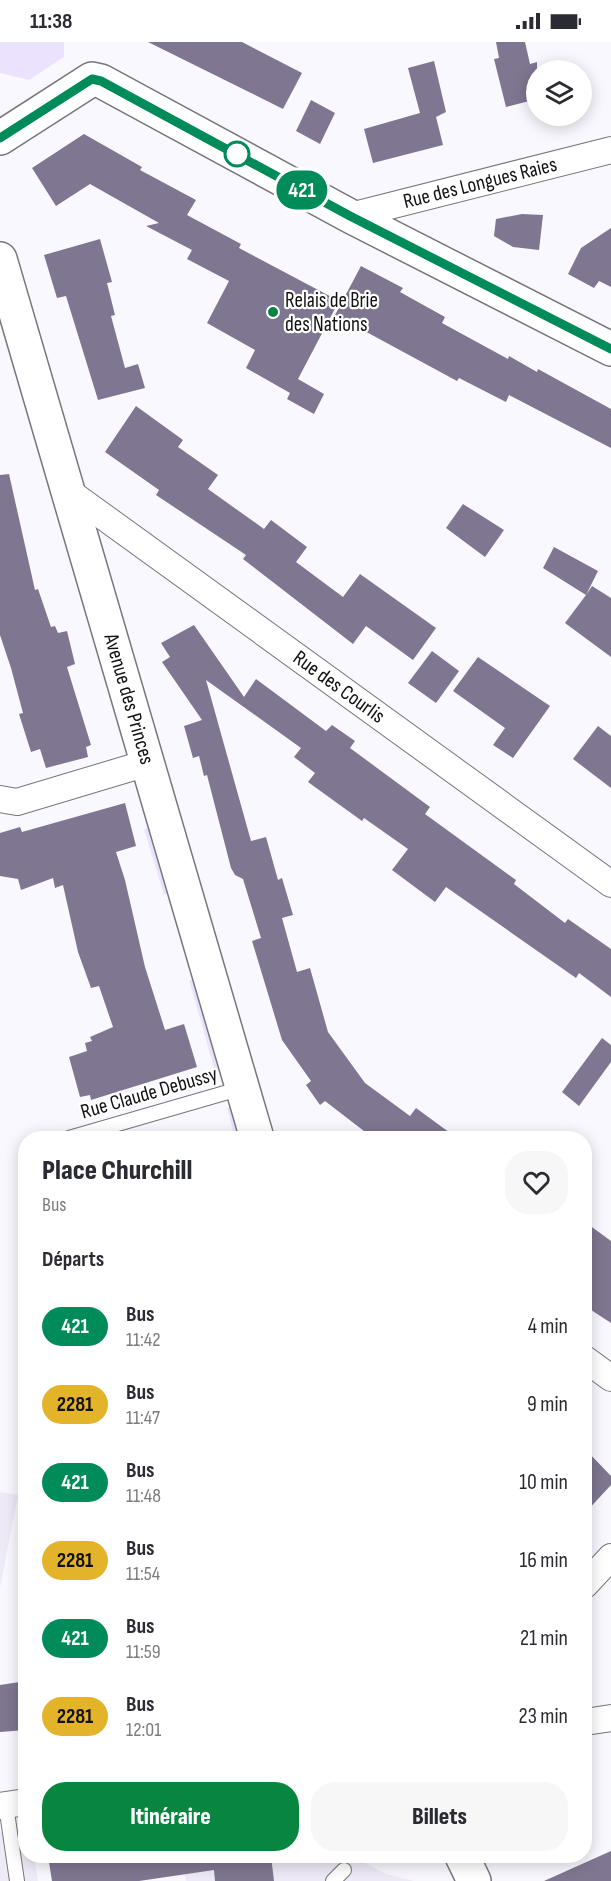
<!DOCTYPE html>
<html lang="fr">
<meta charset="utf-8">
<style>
body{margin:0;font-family:"Sofia Sans Condensed",sans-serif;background:#f7f7f7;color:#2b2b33;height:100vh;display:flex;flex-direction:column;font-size:22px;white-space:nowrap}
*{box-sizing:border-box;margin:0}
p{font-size:20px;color:#7c7c81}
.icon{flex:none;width:33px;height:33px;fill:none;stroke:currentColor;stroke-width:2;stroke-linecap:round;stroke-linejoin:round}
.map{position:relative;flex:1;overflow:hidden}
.details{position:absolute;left:18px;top:1089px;width:574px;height:732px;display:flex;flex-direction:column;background:#fff;border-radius:24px;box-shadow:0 3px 15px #0003}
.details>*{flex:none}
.badge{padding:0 12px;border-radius:20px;font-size:21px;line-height:39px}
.fabs{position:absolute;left:526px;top:18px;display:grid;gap:12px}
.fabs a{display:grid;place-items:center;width:66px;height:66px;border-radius:50%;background:#fff;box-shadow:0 3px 15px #0003;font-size:30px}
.map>.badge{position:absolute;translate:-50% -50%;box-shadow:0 0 0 3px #fff}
h2{padding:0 24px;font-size:22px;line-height:54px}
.round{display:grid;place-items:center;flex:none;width:63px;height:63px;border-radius:24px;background:#f7f7f7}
.headline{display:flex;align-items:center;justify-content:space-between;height:102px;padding:0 24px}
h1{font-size:28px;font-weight:800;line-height:45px}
.primary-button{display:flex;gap:12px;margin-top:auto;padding:12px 24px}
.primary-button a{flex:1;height:69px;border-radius:24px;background:#08853f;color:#fff;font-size:24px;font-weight:800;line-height:69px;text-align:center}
.primary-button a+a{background:#f7f7f7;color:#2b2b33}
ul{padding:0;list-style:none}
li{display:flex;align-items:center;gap:18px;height:78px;padding:0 24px}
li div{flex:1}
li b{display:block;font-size:22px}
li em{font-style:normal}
li .badge{min-width:66px;font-weight:700;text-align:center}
.status{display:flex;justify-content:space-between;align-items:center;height:42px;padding:0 30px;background:#fff;direction:ltr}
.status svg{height:16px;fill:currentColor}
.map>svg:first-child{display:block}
</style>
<div class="status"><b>11:38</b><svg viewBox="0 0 49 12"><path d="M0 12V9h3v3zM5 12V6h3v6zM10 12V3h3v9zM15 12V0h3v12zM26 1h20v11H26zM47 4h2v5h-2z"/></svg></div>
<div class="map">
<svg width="611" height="1839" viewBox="0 0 611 1839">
<rect width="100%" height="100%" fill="#faf8ff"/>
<g fill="#eeeaf7">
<polygon points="0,1450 18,1453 0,1546"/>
<polygon points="25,1787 26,1814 34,1814 38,1839 0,1839 0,1790"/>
<polygon points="182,1814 352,1814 386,1832 414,1839 186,1839"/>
</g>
<g fill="#ebe3fe">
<polygon points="0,0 64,0 64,15 29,38 0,31"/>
<polygon points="150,786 169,851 164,853 144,787"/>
<polygon points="195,937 221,1028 215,1029 189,938"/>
<polygon points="232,1064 241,1096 235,1096 227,1066"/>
</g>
<g fill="#7f7691">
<polygon points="148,0 242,0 302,31 283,67"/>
<polygon points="496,0 525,0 530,22 537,20 537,57 506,65 494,17 499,16"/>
<polygon points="434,19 446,70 436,75 443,103 373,121 364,87 420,71 408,26"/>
<polygon points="311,58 335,71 320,102 296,89"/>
<polygon points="84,92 142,125 140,128 196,158 187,173 241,202 239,206 339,259 298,337 324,352 314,372 287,357 290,351 246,326 255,308 207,281 229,239 187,217 192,208 146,184 159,181 90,142 56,164 32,126"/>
<polygon points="522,172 543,173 539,208 513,205 494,194 496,177"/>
<polygon points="611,186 611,245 599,239 594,246 568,232 581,206"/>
<polygon points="100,197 112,240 107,241 115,273 111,274 125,326 138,322 145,346 98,358 66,254 57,256 44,213"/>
<polygon points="361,224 403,246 400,250 445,275 442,281 508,317 509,314 537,330 538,327 611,367 611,406 509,353 506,360 459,336 457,339 335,273"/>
<polygon points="136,364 183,398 178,405 218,433 208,447 264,487 271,478 307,505 296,520 343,555 360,532 436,586 413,618 366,584 353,602 243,517 246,513 156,453 159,448 105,410"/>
<polygon points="9,432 35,548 38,547 51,585 55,584 58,591 67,589 75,622 67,625 91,703 86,705 88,715 46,726 40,707 31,710 19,672 23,671 11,626 0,593 0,433"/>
<polygon points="463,462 504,488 485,515 446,486"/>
<polygon points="554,505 598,529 586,553 592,544 611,556 611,615 565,581 586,553 543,526"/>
<polygon points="194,583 244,655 256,637 326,689 332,683 355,699 350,706 430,765 425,772 516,838 514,842 565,881 568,877 611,907 611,955 579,931 576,936 446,845 435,860 392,828 408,807 364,776 362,779 308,740 315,731 294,715 301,706 206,638 251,799 266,795 278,838 282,836 293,873 282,876 297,930 310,926 328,990 365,1041 410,1074 416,1066 457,1096 373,1096 325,1059 320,1063 306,1043 311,1039 282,998 252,899 261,896 243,837 235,833 231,826 207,733 204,734 199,714 193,716 184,684 202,678 162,620 170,615 161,601"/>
<polygon points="432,609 459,629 436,661 408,641"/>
<polygon points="478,615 550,664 513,716 493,703 505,686 453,649"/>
<polygon points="598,684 611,694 611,746 573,717"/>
<polygon points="125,761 136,804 116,810 125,838 145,925 165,988 184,982 197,1025 91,1058 90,1053 80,1055 69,1015 87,1009 85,1001 92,999 90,995 113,985 99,944 91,946 78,910 63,843 55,846 53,836 21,848 18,837 0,834 0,791 20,785 22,790"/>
<polygon points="602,996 611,1003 611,1020 579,1064 562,1050"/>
<polygon points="585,1180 611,1199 611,1281 585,1264"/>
<polygon points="585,1407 611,1434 611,1443 585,1471"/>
<polygon points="26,1639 26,1688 0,1690 0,1643"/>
<polygon points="611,1809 611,1839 544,1839"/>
<polygon points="48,1814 271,1814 274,1839 215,1839 214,1828 139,1839 52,1839"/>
</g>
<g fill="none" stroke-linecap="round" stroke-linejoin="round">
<defs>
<g id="service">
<polyline points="69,1096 242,1046"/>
<polyline points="6,1763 17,1839"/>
<polyline points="333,1839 344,1828"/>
</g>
<g id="minor">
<polyline points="350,174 611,108"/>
<polyline points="68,449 611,842"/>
<polyline points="0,757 17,760 147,721"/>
<polyline points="585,1317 611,1336"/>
<polyline points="585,1543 611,1515"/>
<polyline points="585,1680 611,1676"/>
<polyline points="0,1764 26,1760"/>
</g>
<g id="secondary">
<polyline points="0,96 92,37 101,39 350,174 611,307"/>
<polyline points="0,217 257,1096"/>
<polyline points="462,1814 474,1839"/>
</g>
</defs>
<use href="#service" stroke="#78767c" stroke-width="16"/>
<use href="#minor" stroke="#78767c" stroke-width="28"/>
<use href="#secondary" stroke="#78767c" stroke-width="36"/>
<use href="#service" stroke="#fff" stroke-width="14"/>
<use href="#minor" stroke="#fff" stroke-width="26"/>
<use href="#secondary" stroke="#fff" stroke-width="33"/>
</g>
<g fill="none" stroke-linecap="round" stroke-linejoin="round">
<defs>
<polyline id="line" points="0,96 92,37 101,39 350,174 611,307"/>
</defs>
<use href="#line" stroke="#fff" stroke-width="14"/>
<use href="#line" stroke="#008b5a" stroke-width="9"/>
</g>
<circle fill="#fff" stroke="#008b5a" stroke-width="3" cx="237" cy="112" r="12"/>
<circle fill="#08853f" stroke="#fff" stroke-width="2" cx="273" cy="270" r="6"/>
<g text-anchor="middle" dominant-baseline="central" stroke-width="4.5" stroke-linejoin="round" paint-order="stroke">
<g font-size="21" fill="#111012" stroke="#fff">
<text transform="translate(480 141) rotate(-14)">Rue des Longues Raies</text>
<text transform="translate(339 645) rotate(36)">Rue des Courlis</text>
<text transform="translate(129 657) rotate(74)">Avenue des Princes</text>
<text transform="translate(149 1051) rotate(-16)">Rue Claude Debussy</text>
</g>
<g font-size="21" fill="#111012" stroke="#fff" text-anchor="start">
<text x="285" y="258">Relais de Brie<tspan x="285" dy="24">des Nations</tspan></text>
</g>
</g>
</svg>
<div class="fabs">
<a><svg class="icon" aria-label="layers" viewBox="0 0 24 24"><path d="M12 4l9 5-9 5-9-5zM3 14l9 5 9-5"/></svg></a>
</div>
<b class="badge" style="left:302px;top:148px;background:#008b5a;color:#fff">421</b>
<section class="details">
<div class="headline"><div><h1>Place Churchill</h1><p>Bus</p></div><a class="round"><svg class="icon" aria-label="heart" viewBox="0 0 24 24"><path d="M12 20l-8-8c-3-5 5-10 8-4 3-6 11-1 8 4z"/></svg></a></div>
<h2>Départs</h2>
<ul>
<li><span class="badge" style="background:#008b5a;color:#fff">421</span><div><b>Bus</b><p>11:42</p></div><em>4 min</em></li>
<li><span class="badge" style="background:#e3b32a;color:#111">2281</span><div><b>Bus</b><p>11:47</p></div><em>9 min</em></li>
<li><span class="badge" style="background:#008b5a;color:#fff">421</span><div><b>Bus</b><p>11:48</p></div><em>10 min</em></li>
<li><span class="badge" style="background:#e3b32a;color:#111">2281</span><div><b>Bus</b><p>11:54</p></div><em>16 min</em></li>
<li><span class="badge" style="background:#008b5a;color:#fff">421</span><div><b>Bus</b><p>11:59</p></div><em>21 min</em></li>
<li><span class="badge" style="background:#e3b32a;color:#111">2281</span><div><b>Bus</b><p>12:01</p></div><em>23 min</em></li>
</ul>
<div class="primary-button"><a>Itinéraire</a><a>Billets</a></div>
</section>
</div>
